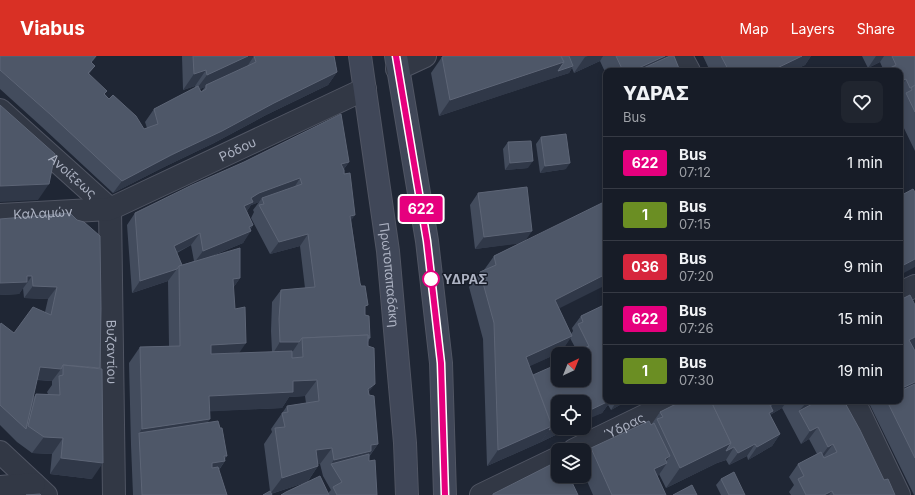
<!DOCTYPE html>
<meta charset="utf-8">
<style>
body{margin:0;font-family:Inter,sans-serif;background:#20252f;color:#f1f3f6;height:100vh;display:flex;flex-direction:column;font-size:15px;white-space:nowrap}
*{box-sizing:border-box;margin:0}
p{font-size:13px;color:#9ea1a7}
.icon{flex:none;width:22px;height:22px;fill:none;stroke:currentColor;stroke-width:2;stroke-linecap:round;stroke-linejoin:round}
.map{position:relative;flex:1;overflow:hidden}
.details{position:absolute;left:603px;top:12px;width:300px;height:336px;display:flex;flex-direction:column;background:#171c27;border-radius:8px;box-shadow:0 2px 6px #0003,0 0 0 1px #363a44}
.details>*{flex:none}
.badge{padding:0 8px;border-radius:3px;font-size:14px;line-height:26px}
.needle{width:26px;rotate:43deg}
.controls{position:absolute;left:551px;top:291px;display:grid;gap:8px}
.controls a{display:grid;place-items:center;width:40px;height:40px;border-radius:8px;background:#171c27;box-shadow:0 2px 6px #0003,0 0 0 1px #363a44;font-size:20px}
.map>.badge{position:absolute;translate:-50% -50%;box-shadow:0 0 0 2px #fff}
.round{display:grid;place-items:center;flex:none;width:42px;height:42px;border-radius:8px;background:#20252f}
.summary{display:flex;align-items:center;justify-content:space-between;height:68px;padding:0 20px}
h1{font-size:19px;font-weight:800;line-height:30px}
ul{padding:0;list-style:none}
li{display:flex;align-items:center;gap:12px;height:52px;padding:0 20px;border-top:1px solid #363a44}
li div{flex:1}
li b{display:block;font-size:15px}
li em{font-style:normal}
li .badge{min-width:44px;font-weight:700;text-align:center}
header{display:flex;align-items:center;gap:24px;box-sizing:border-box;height:56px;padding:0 20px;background:#d93025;color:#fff}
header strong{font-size:19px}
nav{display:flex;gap:22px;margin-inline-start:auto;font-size:14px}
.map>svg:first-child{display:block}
</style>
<header>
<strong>Viabus</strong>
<nav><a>Map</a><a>Layers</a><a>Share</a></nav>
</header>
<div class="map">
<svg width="915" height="439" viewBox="0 0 915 439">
<rect width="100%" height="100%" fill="#1f2634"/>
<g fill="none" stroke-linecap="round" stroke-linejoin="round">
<defs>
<g id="street">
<polyline points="681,0 689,15"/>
<polyline points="397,13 425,0"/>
<path id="s1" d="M0,54L110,153"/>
<path id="s2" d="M110,153L114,439"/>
<path id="s3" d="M0,159L110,153L365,33"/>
<polyline points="900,237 915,230"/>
<polyline points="854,345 899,439"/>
<path id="s4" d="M574,394L675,345"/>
<polyline points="0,396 46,439"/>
<polyline points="0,431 34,428"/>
<polyline points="481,439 558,402"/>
</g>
<g id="secondary">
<path id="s5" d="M360,0L388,195L405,387L407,439"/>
<polyline points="396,0 427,185 441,307 445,439"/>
</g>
</defs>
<use href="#street" stroke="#505563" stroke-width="24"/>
<use href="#secondary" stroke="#505563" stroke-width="24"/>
<use href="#street" stroke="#323845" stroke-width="22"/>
<use href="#secondary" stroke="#404758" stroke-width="22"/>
</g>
<g fill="#434c5d" fill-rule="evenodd">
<path d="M0,0L92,7L95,10L89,18L109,43L144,73L147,72L145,66L154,53L195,32V30L183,34L182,0H334L337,16L328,29L266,59L214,87L162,112L113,137L42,71L0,33ZM205,31L201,36L200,33Z"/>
<polygon points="444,0 674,0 680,15 606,15 606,18 600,5 574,17 572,12 569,17 553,22 439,60 431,17 442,1"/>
<polygon points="703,0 811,0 805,9 792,15 710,15"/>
<polygon points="862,0 915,0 915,95 900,64 900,45 901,43 900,41 900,15 884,15 880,6 868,12"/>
<polygon points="541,81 566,113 540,117 536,88"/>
<polygon points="508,86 528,112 505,114 503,93"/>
<path d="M349,106L344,113L360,227L365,253V259L370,282L368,286L369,336L378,388L369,401V405L377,439H281L304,427L271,438L270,435L264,388L272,376L271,373L287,350L306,347L305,340L289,341L282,352L210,355L208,366L220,372L227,400L225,403V405L219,414L227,439H133L131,389L129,307L140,291L169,290L168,225L132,237L127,169L135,157ZM259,146L253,154L254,156L251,162L270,198L300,190L305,232L281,234L272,246L271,275L272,296L239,297L233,232L240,222L212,200L243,187L253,169L247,155L251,149ZM191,189L194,205L182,209L177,197ZM318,408H320L323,420L331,434L328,437L308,425L318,410Z"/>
<path d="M478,137L525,185L559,252L571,278L573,275L572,272L581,260L606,248V345H627L611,354L608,349L607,350L602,357L558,372H570L541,386L487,410L483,283L469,231L480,216L484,214L494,200L520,187L475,193L470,149ZM570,282L577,295L558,324L533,319L529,310L561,296Z"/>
<path d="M70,157L92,423L50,418L52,398L32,397L17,386L0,369V269L14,277L45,256L48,243L24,242L23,232L19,238L0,239V163ZM37,324L52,325V329L47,336L48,338H36L33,342Z"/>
<polygon points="900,244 915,293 914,294 915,295 915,439 914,439 868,345 900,345"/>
<polygon points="682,345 844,345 884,424 895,439 791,439 789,436 794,429 789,421 798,408 817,398 809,383 801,388 782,352 770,359 780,378 772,390 748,404 747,400 729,409 726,404 717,407 666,432 659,418 657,421 666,439 593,439 584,418 584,401 591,392 651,369 660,356"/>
<polygon points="721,423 745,439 721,439 716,429"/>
</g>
<g fill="#303848">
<polygon points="96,0 97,0 90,9 91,6"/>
<polygon points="248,0 260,0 254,0 246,12 206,29 205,31 195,35 207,19"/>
<polygon points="588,0 603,0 600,5 574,17 585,1"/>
<polygon points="665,0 672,0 656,15 632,15"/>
<polygon points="802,0 811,0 805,9 792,15 771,15"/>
<polygon points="876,0 884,0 880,6 868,12"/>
<polygon points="564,6 573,10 569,17 439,60 450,44"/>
<polygon points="206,14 195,30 183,34 194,18"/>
<polygon points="337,16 328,29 266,59 214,87 162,112 113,137 122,125 274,47"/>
<polygon points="906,23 900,32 900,26"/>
<polygon points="533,105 528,112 505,114 510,107"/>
<polygon points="349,106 340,118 341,108"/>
<polygon points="570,107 566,113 540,117 545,110"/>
<polygon points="300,122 292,135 262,142 259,146 251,149 244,159 244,150 251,142 259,137"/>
<polygon points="49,128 38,144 0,146 0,130"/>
<polygon points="355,159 347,171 350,160"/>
<polygon points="253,169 248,176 251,175 243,187 194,207 203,195"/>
<polygon points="532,175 524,187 475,193 484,181"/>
<polygon points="200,177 191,189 165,202 174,190"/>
<polygon points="308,178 300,190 270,198 279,186"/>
<polygon points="915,203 915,211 900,219 900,211"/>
<polygon points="177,213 168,225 132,237 140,225"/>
<polygon points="606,218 606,229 544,260 555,244"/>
<polygon points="27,220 32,220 19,238 0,239 0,227"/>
<polygon points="240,222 229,238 233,223"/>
<polygon points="33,230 57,231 48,243 24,242"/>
<polygon points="572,280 561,296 515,317 526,301"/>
<polygon points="915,281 915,293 914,294 909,284"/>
<polygon points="280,286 299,286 291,298 272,299"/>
<polygon points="246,287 235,303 200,305 211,289"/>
<polygon points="40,311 61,313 52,325 31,323"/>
<polygon points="317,324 305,340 289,341 282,352 198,356 209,340 293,325"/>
<polygon points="915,326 915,338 900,345 900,333"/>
<polygon points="375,328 363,344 368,333"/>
<polygon points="606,345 611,345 608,349 607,350 602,357 584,365 584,357"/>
<polygon points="617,345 627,345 611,354"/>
<polygon points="775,345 787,345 782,352 770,359 765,367 763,363"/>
<polygon points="810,345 833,345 799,355 805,348"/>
<polygon points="210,363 199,379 139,377 142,373"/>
<polygon points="558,369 558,372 570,372 541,386 549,374"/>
<polygon points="552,370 541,386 487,410 498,394"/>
<polygon points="818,371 809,383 801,388 810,375"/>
<polygon points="780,378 772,390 748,404 757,391"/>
<polygon points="44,381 63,382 52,398 32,397"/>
<polygon points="731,387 734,391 726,404 717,407 666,432 680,412"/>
<polygon points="378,388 366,404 331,408 334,404 371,389"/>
<polygon points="755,388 747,400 729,409 738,397"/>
<polygon points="833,388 824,400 819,403 828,391"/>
<polygon points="332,392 320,408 305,410 316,394"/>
<polygon points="224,400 227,400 223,405 225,405 216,417 203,419 212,407"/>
<polygon points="670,400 664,408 667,407 656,423 654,413 665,403"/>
<polygon points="61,402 103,407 92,423 50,418"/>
<polygon points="318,410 307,426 270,438 282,422"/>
<polygon points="832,435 829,439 824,439"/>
</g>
<g fill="#4e5768" stroke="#5d6576">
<polygon points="0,0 96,0 91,6 95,10 88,17 107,35 104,38 109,43 113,39 136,60 144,73 158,68 154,53 198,30 201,36 206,33 206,29 256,6 254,0 334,0 337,16 274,47 222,75 171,99 122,125 51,59 0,14"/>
<polygon points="193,0 248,0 207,19 206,14 194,18"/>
<polygon points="444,0 561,0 564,6 450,44 442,1"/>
<polygon points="561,0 569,0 573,10 558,15 564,6"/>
<polygon points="616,0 665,0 632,15 623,15"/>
<polygon points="670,0 674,0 680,15 637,15"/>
<polygon points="721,0 802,0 771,15 729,15"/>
<polygon points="892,0 915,0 915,29 910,32 906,23 900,26 900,15 884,15 896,9"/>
<polygon points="915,29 915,56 906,37 912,34 911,32"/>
<polygon points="0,49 55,98 49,128 0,130"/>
<polygon points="341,58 349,106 341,108 344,114 344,118 350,117 355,159 350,160 351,167 360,227 361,230 365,230 368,249 365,250 365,259 369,260 370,282 368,282 368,279 302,282 299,286 280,286 279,263 281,234 315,231 308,178 279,186 259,149 264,148 262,142 302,128 300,122 259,137 251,142 253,146 244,150 253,169 249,171 251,175 203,195 200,177 174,190 182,209 179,210 177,213 140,225 135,157 192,129 244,106"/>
<polygon points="566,78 570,107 545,110 541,81"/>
<polygon points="531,85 533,105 510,107 508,86"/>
<polygon points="527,131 532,175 484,181 478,137"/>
<polygon points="913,133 915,136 915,203 900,211 900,140"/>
<polygon points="604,146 606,149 606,218 555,244 572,280 526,301 552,370 498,394 494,267 480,216 496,209 494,200"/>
<polygon points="70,157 77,164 84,166 100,180 101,253 100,312 63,309 61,313 40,311 26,373 0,349 0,269 1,267 14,277 33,251 51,259 57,231 33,230 32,220 27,220 27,226 0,227 0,163"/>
<polygon points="240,192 240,222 233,223 235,253 245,251 246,287 211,289 211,298 292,295 292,302 303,301 302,282 368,279 368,290 374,292 375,328 368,333 369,339 374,340 378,388 371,389 371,395 334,404 332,392 316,394 318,410 282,422 275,372 285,371 282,357 288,356 287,350 319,345 317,324 293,325 293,336 209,340 210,363 142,373 140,291 180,290 179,210"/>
<polygon points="910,239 915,249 915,281 909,284 915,295 915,326 900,333 900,244"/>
<polygon points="606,248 606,345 609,345 584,357 584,346 558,346 558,369 549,374 552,370 533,319 558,308 558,324 584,324 584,298 570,298 589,290 578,268 583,266 581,260"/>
<polygon points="63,309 102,313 103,407 61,402 63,382 44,381 28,370 36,338 60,339 59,320 63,319"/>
<polygon points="915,328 915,402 887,345 900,345 900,335"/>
<polygon points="682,345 711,345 731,387 680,412 657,363 663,361 660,356"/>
<polygon points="711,345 768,345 773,355 769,357 780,378 757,391 755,388 738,397 734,391 726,395 731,387"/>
<polygon points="803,345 810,345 805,348"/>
<polygon points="818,345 844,345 860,374 884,424 888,423 895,439 834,439 832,435 824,439 806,439 798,423 804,420 798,408 821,396 824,402 837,396 833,388 828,391 818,371 810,375 799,355"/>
<polygon points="218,365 220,372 222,372 227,400 224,400 225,405 212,407 212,412 218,411 227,439 142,439 139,377"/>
<polygon points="649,365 651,369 654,367 670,400 665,403 667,407 654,413 666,439 612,439 591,392"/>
<polygon points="369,398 369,405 375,404 377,439 337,439 333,431 342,426 331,408"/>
<polygon points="558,405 558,420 569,420 578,439 493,439 493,438"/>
<polygon points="734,416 745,439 729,439 721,423"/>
<polygon points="320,420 329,439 281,439 286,436"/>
<polygon points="692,429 697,439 673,439"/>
<polygon points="270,435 272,439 263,439"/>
<polygon points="40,438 41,439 26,439"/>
</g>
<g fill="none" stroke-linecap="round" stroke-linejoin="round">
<defs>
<polyline id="line" points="396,0 427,185 441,307 445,439"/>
</defs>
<use href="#line" stroke="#fff" stroke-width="9"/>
<use href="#line" stroke="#e6007e" stroke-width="6"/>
</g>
<circle fill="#fff" stroke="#e6007e" stroke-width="2" cx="431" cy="223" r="8"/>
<g text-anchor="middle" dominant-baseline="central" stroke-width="3" stroke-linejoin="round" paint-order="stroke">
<g font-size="13" fill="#acb2c2" stroke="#181d29">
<text stroke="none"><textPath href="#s3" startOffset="251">Ρόδου</textPath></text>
<text stroke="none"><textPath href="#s1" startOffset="98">Ανοίξεως</textPath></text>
<text stroke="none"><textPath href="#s3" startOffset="43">Καλαμών</textPath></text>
<text stroke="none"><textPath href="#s5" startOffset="221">Πρωτοπαπαδάκη</textPath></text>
<text stroke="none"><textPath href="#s2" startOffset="143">Βυζαντίου</textPath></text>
<text stroke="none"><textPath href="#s4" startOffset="56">Ύδρας</textPath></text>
</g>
<g font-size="13" font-weight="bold" fill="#acb2c2" stroke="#181d29" text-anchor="start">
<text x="443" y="223">ΥΔΡΑΣ</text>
</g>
</g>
</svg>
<div class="controls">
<a><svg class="needle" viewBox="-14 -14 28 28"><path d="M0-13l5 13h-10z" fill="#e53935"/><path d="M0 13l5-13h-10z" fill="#9ea1a7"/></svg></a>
<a><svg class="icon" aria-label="locate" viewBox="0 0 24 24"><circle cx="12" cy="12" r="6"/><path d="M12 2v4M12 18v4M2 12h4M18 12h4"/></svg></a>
<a><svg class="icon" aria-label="layers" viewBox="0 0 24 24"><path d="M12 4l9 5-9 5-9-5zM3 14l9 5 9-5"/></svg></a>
</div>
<b class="badge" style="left:421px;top:153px;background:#e6007e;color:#fff">622</b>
<section class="details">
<div class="summary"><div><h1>ΥΔΡΑΣ</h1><p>Bus</p></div><a class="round"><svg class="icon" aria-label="heart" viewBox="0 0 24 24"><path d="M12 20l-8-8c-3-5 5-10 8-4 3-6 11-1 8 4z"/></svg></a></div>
<ul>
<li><span class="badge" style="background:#e6007e;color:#fff">622</span><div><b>Bus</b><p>07:12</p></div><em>1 min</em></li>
<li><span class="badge" style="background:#6b8e23;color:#fff">1</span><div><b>Bus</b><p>07:15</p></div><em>4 min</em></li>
<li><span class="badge" style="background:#d7263d;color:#fff">036</span><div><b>Bus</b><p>07:20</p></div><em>9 min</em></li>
<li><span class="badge" style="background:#e6007e;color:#fff">622</span><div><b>Bus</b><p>07:26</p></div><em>15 min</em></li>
<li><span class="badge" style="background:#6b8e23;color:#fff">1</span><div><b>Bus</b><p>07:30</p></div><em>19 min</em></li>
</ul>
</section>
</div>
